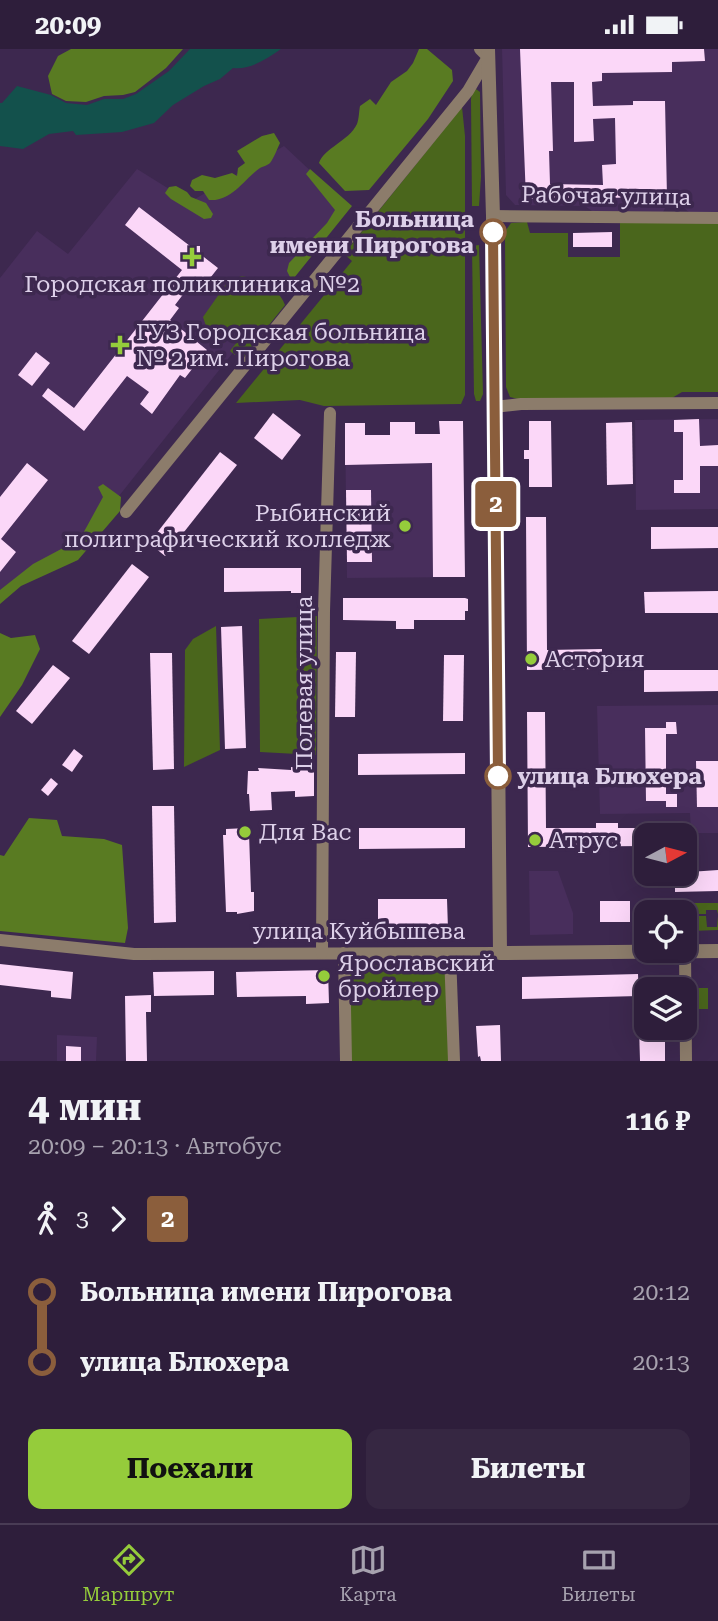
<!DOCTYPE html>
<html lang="ru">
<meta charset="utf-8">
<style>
body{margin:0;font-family:"Roboto Serif",serif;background:#362742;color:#f1f3f6;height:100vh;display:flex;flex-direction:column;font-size:26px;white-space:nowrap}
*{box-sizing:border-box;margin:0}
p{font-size:23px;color:#a7a2af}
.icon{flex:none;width:38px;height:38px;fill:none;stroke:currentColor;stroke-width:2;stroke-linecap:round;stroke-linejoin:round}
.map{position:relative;height:1012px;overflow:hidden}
.details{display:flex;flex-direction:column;background:#2e1e3b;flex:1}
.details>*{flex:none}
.badge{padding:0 14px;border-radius:5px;font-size:24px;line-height:46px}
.needle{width:46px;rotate:83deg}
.tools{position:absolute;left:634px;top:774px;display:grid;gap:14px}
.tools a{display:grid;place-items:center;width:63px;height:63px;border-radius:14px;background:#2e1e3b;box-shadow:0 7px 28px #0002,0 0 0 2px #493c55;font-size:35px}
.map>.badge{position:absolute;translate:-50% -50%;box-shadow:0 0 0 4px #fff}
.legs{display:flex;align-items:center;gap:10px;height:77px;padding:0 28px;font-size:23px}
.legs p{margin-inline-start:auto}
.head{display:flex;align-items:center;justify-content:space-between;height:119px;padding:0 28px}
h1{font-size:38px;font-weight:700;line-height:52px}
.primary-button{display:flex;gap:14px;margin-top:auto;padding:14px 28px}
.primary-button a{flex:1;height:80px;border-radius:14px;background:#95cc3b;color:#111;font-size:28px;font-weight:700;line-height:80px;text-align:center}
.primary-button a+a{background:#362742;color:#f1f3f6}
ul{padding:0 28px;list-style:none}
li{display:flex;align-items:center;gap:24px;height:70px;font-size:26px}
li i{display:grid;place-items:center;width:10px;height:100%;margin:0 9px;background:currentColor}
li i::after{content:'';width:18px;height:18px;margin:-9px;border:5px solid;border-radius:50%;background:#2e1e3b}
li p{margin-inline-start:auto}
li:first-child i{background:linear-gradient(#0000 50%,currentColor 0)}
li:last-child i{background:linear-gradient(currentColor 50%,#0000 0)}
.status{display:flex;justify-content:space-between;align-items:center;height:49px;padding:0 35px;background:#2e1e3b;direction:ltr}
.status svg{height:19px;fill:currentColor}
.tabs{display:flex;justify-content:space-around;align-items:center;height:98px;border-top:2px solid #493c55;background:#2e1e3b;font-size:19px;color:#a7a2af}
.tabs a{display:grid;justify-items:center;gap:4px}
.tabs .current{color:#95cc3b}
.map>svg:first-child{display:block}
</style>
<div class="status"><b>20:09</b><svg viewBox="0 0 49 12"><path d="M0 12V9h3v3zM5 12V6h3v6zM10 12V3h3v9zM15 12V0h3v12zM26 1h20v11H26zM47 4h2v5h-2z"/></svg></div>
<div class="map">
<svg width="718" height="1012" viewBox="0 0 718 1012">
<rect width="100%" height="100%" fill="#3d284f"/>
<g fill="#482e5c">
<polygon points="502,0 718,0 718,163 690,164 680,156 667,156 663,163 592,162 585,157 515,156 506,146"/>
<polygon points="284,97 349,158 68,511 0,546 0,229 37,182 68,205 137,120 190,153"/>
<polygon points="718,370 718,460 636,461 635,371"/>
<polygon points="439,372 465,528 347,529 345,374 365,374 365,386 390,386 390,373 415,373 416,385 439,385"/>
<polygon points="718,656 718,784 691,784 690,764 600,765 597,657"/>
<polygon points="529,822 558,822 573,864 573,885 530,886"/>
<polygon points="57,986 97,988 96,1012 57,1012"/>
</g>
<g fill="#4a661c">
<polygon points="476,40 480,43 481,128 479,157 472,157 471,50 472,44"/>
<polygon points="462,58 465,87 465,346 461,355 324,357 300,351 236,354 352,212 344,205"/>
<polygon points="527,173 530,184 568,184 568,208 620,208 620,173 718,174 718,343 682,343 672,349 518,350 510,348 506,338 505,187 506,181 511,174"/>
<polygon points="479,196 483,345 480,352 476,352 474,345 472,197"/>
<path d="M242,227C259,230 279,239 285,256L241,311L230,302L244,284L236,279L224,294L207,280L203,268L229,231Z"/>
<polygon points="317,567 316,706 260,703 259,570"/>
<polygon points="216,577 220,701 184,718 185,601 193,590"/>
<polygon points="690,854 718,854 718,865 717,861 706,861 706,865 690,865"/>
<polygon points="690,867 706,867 707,878 717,878 718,867 718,881 690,882"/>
<polygon points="348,916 445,916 449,1012 350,1012"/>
<rect x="692" y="939" width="16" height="21"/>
</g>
<g fill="#597b22">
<polygon points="71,0 183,0 166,19 135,43 123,46 104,47 86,53 66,52 52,45 48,27 58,7"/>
<path d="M419,0H427L452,21L453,32L428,70L369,141L345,142L319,114C324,99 349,92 357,75C359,70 359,62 360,57L370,50L376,56L391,33L407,22L413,14Z"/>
<path d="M274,84L280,94C277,100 274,109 270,114C268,116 262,118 260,119C244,130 232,153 209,151L203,142H195L190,137L192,131L202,126L215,129L232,124L237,127L238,119L245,114L237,102L262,87Z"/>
<polygon points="310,120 352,157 294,229 290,228 287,222 289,214 327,174 335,161 306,125"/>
<polygon points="176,137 187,143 191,148 206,154 213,165 211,169 204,170 171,150 165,144 169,138"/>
<polygon points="103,435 121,448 120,462 78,511 21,537 0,555 0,541 33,515 80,490 103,448 98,438"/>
<polygon points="0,584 11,589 35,586 40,600 22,636 0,668"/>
<polygon points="29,769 57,771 62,787 104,790 122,796 128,879 125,894 0,882 0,806 4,807"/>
</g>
<path fill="#13514c" d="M190,0H281C266,10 251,21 233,19L220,30L204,37L173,56L154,74L122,83L76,86L73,82L49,85L23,100L0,97V54H2L17,37L51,46L66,54L87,56L104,50H123L136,45L169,22Z"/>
<g fill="#fbd7f8" fill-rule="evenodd">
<path d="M520,0H704L705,12L672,13V23L602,24V32L592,33L593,57L633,56V52H665L667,148L526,150ZM551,33H574V93L594,92L593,70L615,69L616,115L602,116L603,136L550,135L549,102H553Z"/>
<polygon points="139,158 190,197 200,197 200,205 218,219 203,238 194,231 175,256 179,259 170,271 207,301 185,329 180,326 152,365 140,355 149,343 127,327 84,382 42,347 48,339 74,359 182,221 125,176"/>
<polygon points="612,183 612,198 573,198 573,184"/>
<polygon points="36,303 50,314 32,337 18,326"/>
<polygon points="273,364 301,386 282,411 254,389"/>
<polygon points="699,370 700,397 718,396 718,417 700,417 700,444 674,444 674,431 683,431 683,383 674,383 674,371"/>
<polygon points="439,372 463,372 465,528 433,528 432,414 345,416 345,374 365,374 365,386 390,386 390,373 415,373 415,385 440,385"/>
<polygon points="529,372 551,372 552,438 529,438 529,410 524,410 524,401 529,401"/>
<polygon points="632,373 633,435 607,436 606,374"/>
<polygon points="220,403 237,416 165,507 149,494"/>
<polygon points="27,414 48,431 1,490 16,503 0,523 0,448"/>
<polygon points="346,441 371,441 372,513 347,513"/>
<polygon points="526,468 546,468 547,601 602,600 602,620 527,621"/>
<polygon points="651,478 718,478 718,499 651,500"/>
<polygon points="132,515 149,528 89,605 72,592"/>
<polygon points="224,519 301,519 301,544 291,544 291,542 224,543"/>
<polygon points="718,542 718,564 645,564 644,543"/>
<polygon points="343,549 465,549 468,550 468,562 465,562 465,571 414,571 414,580 396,580 396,572 343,571"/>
<polygon points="242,577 246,699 225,700 221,578"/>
<polygon points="336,603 356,603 355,668 335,668"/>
<polygon points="150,604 172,604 174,720 153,721"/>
<polygon points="444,606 464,606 463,672 443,672"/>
<polygon points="53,616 70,629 32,675 16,662"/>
<polygon points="644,621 718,621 718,642 644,643"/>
<polygon points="527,663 545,663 546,779 596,779 596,774 618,774 618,779 646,779 646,797 528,798"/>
<polygon points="666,673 676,673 677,685 666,685"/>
<polygon points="645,679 666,679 666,745 677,745 677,758 666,758 666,752 646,752"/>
<polygon points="74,700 83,707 72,723 62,716"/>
<polygon points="465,704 465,725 358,726 358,705"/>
<polygon points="696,712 718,712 718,758 697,758"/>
<polygon points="291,718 314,720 314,747 295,748 295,742 271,743 272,761 250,762 249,745 247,745 248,722 259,722 258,719 291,721"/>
<polygon points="51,729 58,735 48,747 41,741"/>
<polygon points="152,757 174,757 176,873 154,874"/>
<polygon points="247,779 247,784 249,784 251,843 254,843 254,862 237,865 237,863 226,863 223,786 226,786 226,780"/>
<polygon points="359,779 465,779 465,799 359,800"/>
<polygon points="718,821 718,842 675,843 675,824"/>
<polygon points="378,850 447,850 448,880 436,880 436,885 397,885 397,888 378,888"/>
<rect x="600" y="852" width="30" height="21"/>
<polygon points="0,915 73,923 71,950 51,948 51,942 0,936"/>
<polygon points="328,921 329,954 306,955 306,947 237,948 236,923"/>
<polygon points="214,922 214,946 154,947 153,923"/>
<polygon points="638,925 639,947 522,950 522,928"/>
<polygon points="151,946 151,963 146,963 147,1012 126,1012 125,947"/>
<polygon points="500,976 501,1012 481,1012 480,1007 478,1008 476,977"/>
<polygon points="639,978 665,978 665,1012 640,1012"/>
<polygon points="66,997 81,998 81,1012 66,1012"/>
</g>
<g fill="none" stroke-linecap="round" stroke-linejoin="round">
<g stroke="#8c7c6b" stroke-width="12">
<polyline points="493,167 718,169"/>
<polyline points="494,358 521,355 718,354"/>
<polyline points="126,463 468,42 488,8 480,0"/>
<polyline points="0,891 134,905 500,904"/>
<polyline points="685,902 686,1012"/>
<polyline points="322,904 324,562 330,364"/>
<polyline points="344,904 346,1012"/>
<polyline points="450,905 454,1012"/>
</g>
<polyline stroke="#8c7c6b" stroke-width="14" points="488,0 493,167 500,904 718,902"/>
</g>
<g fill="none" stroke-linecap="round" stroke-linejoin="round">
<defs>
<polyline id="line-1" points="493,183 498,727"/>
</defs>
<use href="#line-1" stroke="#fff" stroke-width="16"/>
<use href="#line-1" stroke="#8b5e3c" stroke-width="10"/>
</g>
<g fill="#fff" stroke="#8b5e3c" stroke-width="3.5">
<circle cx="493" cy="183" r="12"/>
<circle cx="498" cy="727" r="12"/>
</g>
<g fill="#95cc3b" stroke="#3d284f" stroke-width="2.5">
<path d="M188.5 197.5h7v7h7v7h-7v7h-7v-7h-7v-7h7z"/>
<path d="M116.5 285.5h7v7h7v7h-7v7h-7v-7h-7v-7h7z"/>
<circle cx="405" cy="477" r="7"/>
<circle cx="531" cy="610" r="7"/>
<circle cx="245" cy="783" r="7"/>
<circle cx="535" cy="791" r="7"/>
<circle cx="324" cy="927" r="7"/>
</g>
<g text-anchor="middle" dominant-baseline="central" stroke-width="7" stroke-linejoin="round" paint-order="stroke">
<g font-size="23" fill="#ddd0e9" stroke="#3d284f">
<text transform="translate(606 147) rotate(1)">Рабочая улица</text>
<text transform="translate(304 634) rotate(-90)">Полевая улица</text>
<text x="359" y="882">улица Куйбышева</text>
</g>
<g font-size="23" font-weight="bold" fill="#ddd0e9" stroke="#3d284f" text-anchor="end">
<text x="474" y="170">Больница<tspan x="474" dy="26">имени Пирогова</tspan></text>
<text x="517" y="727" text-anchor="start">улица Блюхера</text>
</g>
<g font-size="23" fill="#ddd0e9" stroke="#3d284f" text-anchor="start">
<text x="192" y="235" text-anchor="middle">Городская поликлиника №2</text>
<text x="136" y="283">ГУЗ Городская больница<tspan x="136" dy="26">№ 2 им. Пирогова</tspan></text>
<text x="391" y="464" text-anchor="end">Рыбинский<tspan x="391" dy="26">полиграфический колледж</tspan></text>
<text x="545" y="610">Астория</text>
<text x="259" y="783">Для Вас</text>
<text x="549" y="791">Атрус</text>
<text x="338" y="914">Ярославский<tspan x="338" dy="26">бройлер</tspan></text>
</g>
</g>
</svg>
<div class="tools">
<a><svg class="needle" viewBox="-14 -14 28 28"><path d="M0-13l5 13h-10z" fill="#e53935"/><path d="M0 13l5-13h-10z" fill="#a7a2af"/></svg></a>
<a><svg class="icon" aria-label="locate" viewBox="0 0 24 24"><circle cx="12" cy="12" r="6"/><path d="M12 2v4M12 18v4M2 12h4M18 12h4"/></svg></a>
<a><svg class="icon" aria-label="layers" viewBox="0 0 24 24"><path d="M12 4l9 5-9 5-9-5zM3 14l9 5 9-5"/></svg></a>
</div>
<b class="badge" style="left:496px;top:455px;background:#8b5e3c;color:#fff">2</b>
</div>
<section class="details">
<div class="head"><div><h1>4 мин</h1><p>20:09 – 20:13 · Автобус</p></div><b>116 ₽</b></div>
<div class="legs"><svg class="icon" aria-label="walk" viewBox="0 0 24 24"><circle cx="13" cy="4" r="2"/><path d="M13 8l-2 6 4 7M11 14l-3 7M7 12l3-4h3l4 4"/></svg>3<svg class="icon" aria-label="forward" viewBox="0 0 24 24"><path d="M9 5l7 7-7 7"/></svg><b class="badge" style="background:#8b5e3c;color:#fff">2</b></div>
<ul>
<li><i style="color:#8b5e3c"></i><b>Больница имени Пирогова</b><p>20:12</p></li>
<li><i style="color:#8b5e3c"></i><b>улица Блюхера</b><p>20:13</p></li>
</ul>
<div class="primary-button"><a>Поехали</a><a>Билеты</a></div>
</section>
<nav class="tabs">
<a class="current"><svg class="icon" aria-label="directions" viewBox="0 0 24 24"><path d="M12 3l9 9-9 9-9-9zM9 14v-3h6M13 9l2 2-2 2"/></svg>Маршрут</a>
<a><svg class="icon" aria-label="map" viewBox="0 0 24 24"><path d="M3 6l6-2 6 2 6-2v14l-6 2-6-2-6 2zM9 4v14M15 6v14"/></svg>Карта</a>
<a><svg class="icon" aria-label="tickets" viewBox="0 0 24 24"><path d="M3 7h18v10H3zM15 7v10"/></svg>Билеты</a>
</nav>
